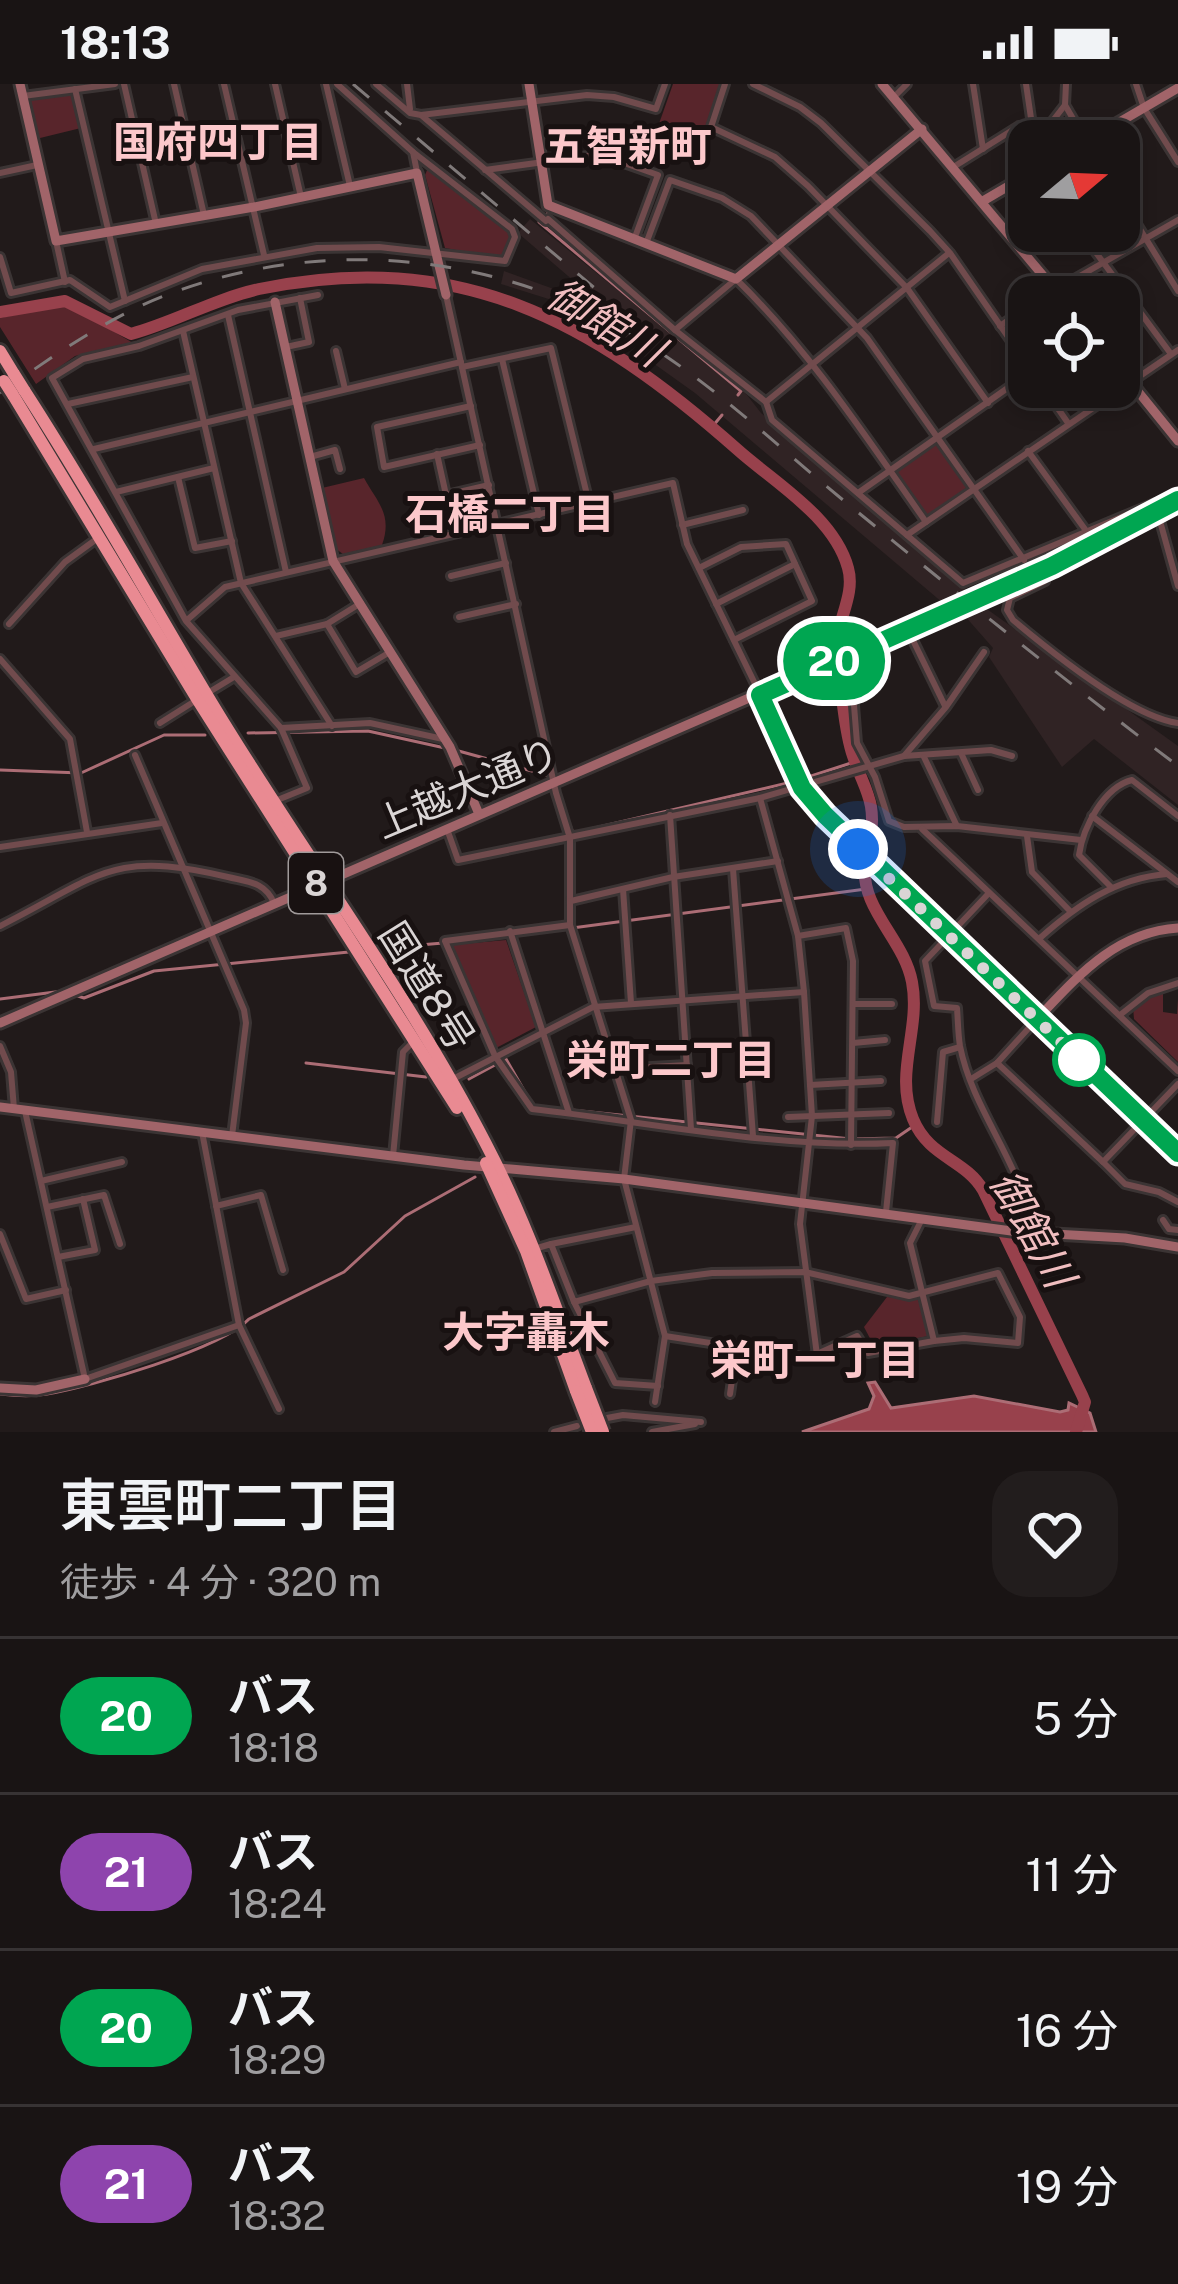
<!DOCTYPE html>
<html lang="ja">
<meta charset="utf-8">
<style>
body{margin:0;font-family:"Public Sans","Noto Sans JP",sans-serif;background:#221d1d;color:#f1f3f6;height:100vh;display:flex;flex-direction:column;font-size:45px;white-space:nowrap}
*{box-sizing:border-box;margin:0}
p{font-size:39px;color:#9f9ea0}
.icon{flex:none;width:66px;height:66px;fill:none;stroke:currentColor;stroke-width:2;stroke-linecap:round;stroke-linejoin:round}
.map{position:relative;height:1348px;overflow:hidden}
.side{display:flex;flex-direction:column;background:#191414;flex:1}
.side>*{flex:none}
.badge{padding:0 24px;border-radius:39px;font-size:42px;line-height:78px}
.needle{width:78px;rotate:71deg}
.fabs{position:absolute;left:1008px;top:36px;display:grid;gap:24px}
.fabs a{display:grid;place-items:center;width:132px;height:132px;border-radius:24px;background:#191414;box-shadow:0 6px 18px #0003,0 0 0 3px #373334;font-size:60px}
.you{position:absolute;width:60px;height:60px;margin:-30px;border:9px solid #fff;border-radius:50%;background:#1a73e8;box-shadow:0 0 0 18px #1a73e833}
.map>.badge{position:absolute;translate:-50% -50%;box-shadow:0 0 0 6px #fff}
.round{display:grid;place-items:center;flex:none;width:126px;height:126px;border-radius:36px;background:#221d1d}
.overview{display:flex;align-items:center;justify-content:space-between;height:204px;padding:0 60px}
h1{font-size:57px;font-weight:600;line-height:90px}
ul{padding:0;list-style:none}
li{display:flex;align-items:center;gap:36px;height:156px;padding:0 60px;border-top:3px solid #373334}
li div{flex:1}
li b{display:block;font-size:45px}
li em{font-style:normal}
li .badge{min-width:132px;font-weight:700;text-align:center}
.status{display:flex;justify-content:space-between;align-items:center;height:84px;padding:0 60px;background:#191414;direction:ltr}
.status svg{height:33px;fill:currentColor}
.map>svg:first-child{display:block}
</style>
<div class="status"><b>18:13</b><svg viewBox="0 0 49 12"><path d="M0 12V9h3v3zM5 12V6h3v6zM10 12V3h3v9zM15 12V0h3v12zM26 1h20v11H26zM47 4h2v5h-2z"/></svg></div>
<div class="map">
<svg width="1178" height="1348" viewBox="0 0 1178 1348">
<rect width="100%" height="100%" fill="#211a1a"/>
<g fill="#302324">
<polygon points="530,135 747,311 761,329 969,508 943,519 695,309 639,269 641,264 555,220 555,217 501,200 504,187 576,213 582,204 518,149"/>
<polygon points="984,523 1178,662 1178,721 1094,655 1062,683 989,573 993,564 964,531"/>
</g>
<g fill="#58252b">
<polygon points="673,0 721,0 696,68 655,51"/>
<polygon points="72,9 81,44 36,55 27,15"/>
<polygon points="428,84 509,146 512,152 503,175 445,164 425,91"/>
<polygon points="62,221 77,226 133,259 75,272 36,300 0,243 0,234"/>
<polygon points="938,357 969,402 927,432 896,387"/>
<path d="M364,394C377,418 393,430 382,461L343,470L336,465L322,404Z"/>
<polygon points="506,856 536,943 496,964 452,861"/>
<polygon points="1163,907 1163,928 1177,930 1178,915 1178,978 1134,935 1133,923"/>
<polygon points="887,1213 918,1215 929,1252 874,1262 864,1243"/>
</g>
<polygon fill="#98414c" stroke="#ac6d75" stroke-width="3" points="875,1298 891,1324 974,1312 1060,1328 1068,1326 1069,1319 1090,1329 1096,1348 802,1348 869,1325 874,1312 868,1299"/>
<g fill="none" stroke-linecap="round" stroke-linejoin="round">
<g stroke="#ac6d75" stroke-width="3">
<polyline points="551,126 539,138 741,307 738,311"/>
<polyline points="712,343 722,331"/>
<polyline points="248,649 368,647 445,664"/>
<polyline points="455,666 550,692"/>
<polyline points="0,686 81,689 164,651 205,651"/>
<polyline points="805,694 854,678"/>
<polyline points="568,736 573,749 796,697"/>
<polyline points="512,852 866,805"/>
<polyline points="385,864 443,859"/>
<polyline points="72,910 84,914 154,887 349,868"/>
<polyline points="0,915 63,907"/>
<polyline points="306,979 426,993"/>
<polyline points="469,995 506,975 533,1022 851,1055 896,1054 915,1041"/>
<path d="M0,1310C16,1312 31,1313 47,1310C90,1303 221,1265 249,1235L344,1188L405,1132L475,1093"/>
</g>
<g stroke="#98414c" stroke-width="12">
<path d="M0,228L65,217L131,250C175,238 214,215 259,205C460,164 591,236 738,366C775,399 834,433 848,484C855,508 840,532 837,555C834,570 838,586 840,600C844,624 845,649 853,672C865,708 877,716 870,758"/>
<path d="M865,780C860,825 904,855 912,898C921,945 894,989 913,1035C929,1074 965,1075 983,1106L1082,1311L1085,1318L1076,1348"/>
</g>
<defs>
<g id="street">
<polyline points="124,0 156,140"/>
<polyline points="174,0 204,131"/>
<polyline points="224,0 264,171"/>
<polyline points="275,0 301,113"/>
<polyline points="326,0 350,102"/>
<polyline points="337,0 413,68 417,88"/>
<polyline points="376,0 410,29 421,31 546,137 548,135 675,246 766,318 772,336 963,499 1155,419 1178,502"/>
<polyline points="407,0 410,25"/>
<polyline points="725,0 711,43 775,73 808,102 907,204 988,319"/>
<polyline points="753,0 800,23 821,39 930,147 950,169 1029,283"/>
<polyline points="973,0 983,65"/>
<polyline points="1026,0 1032,41"/>
<polyline points="1136,0 1144,24 1178,78"/>
<polyline points="75,5 125,217"/>
<polyline points="23,12 115,0"/>
<polyline points="895,12 907,0"/>
<polyline points="1065,21 1086,57"/>
<polyline points="421,31 587,11 614,13 656,25 665,0"/>
<polyline points="955,82 1019,42 1051,39 1065,21 1066,0"/>
<polyline points="485,86 588,72 613,75 658,91 635,153"/>
<polyline points="0,89 37,81"/>
<polyline points="1119,111 1178,207"/>
<polyline points="1080,147 1171,270"/>
<polyline points="56,157 65,198"/>
<polyline points="647,157 670,96 722,114 751,132 867,254 1024,476"/>
<polyline points="0,173 11,209 70,196 110,223 202,185 317,164 379,163 505,177 515,153 512,145 413,68"/>
<polyline points="446,211 556,709 570,754 570,841 631,1036 624,1095 665,1252 655,1318"/>
<polyline points="1043,213 1178,136"/>
<polyline points="228,231 286,488"/>
<polyline points="1000,242 1029,222"/>
<path d="M675,246L736,195C810,267 866,353 926,438"/>
<polyline points="183,247 241,499 332,642"/>
<polyline points="286,263 309,258 300,214"/>
<polyline points="336,267 345,305"/>
<polyline points="502,275 539,431"/>
<polyline points="462,283 551,264 589,419"/>
<polyline points="1043,303 1068,339"/>
<polyline points="766,318 949,169"/>
<polyline points="68,320 193,293"/>
<polyline points="471,322 377,343 384,383 480,361"/>
<polyline points="94,365 461,278"/>
<polyline points="1028,367 1087,448"/>
<polyline points="437,370 446,411 489,401"/>
<polyline points="310,373 335,366 340,385"/>
<polyline points="178,393 195,464 232,457"/>
<polyline points="116,408 214,384"/>
<polyline points="858,409 1029,289"/>
<polyline points="682,441 743,426"/>
<polyline points="907,451 1178,266"/>
<polyline points="699,484 741,463 786,460 812,517 734,556"/>
<path d="M1044,485L1045,497L1010,514L1007,526L1013,536C1050,567 1132,633 1178,639"/>
<polyline points="451,492 506,479"/>
<polyline points="716,520 795,480"/>
<polyline points="459,533 516,520"/>
<polyline points="187,536 225,503 673,399 687,460 759,608"/>
<polyline points="9,540 65,478 98,454"/>
<polyline points="327,540 356,588 390,568"/>
<polyline points="907,544 945,622"/>
<polyline points="276,552 327,540 361,519"/>
<polyline points="850,571 857,659 875,693 889,737 904,743 957,742 1081,756"/>
<polyline points="0,575 70,655 87,748"/>
<polyline points="206,610 234,593"/>
<polyline points="160,639 195,617"/>
<polyline points="281,644 370,639 443,655"/>
<polyline points="961,669 978,706"/>
<polyline points="135,671 244,926 246,939 232,1052"/>
<polyline points="904,672 991,666 1012,672"/>
<polyline points="924,673 956,740"/>
<polyline points="760,714 798,852 804,908 812,1032 800,1140 817,1271"/>
<polyline points="275,717 307,704 281,644 186,537 52,294 83,275 139,262 238,226 318,211"/>
<polyline points="670,731 691,1045"/>
<polyline points="1092,732 1178,798"/>
<polyline points="447,745 458,776 760,714 904,672 946,623 984,568"/>
<polyline points="922,745 1178,987"/>
<polyline points="1027,752 1032,788 1070,827"/>
<polyline points="0,763 162,739"/>
<polyline points="733,785 753,1052"/>
<path d="M1112,804L1079,771C1083,743 1104,703 1132,696L1178,732"/>
<polyline points="623,805 631,919"/>
<path d="M989,809L925,877L934,922L957,924C958,937 958,950 960,962C973,1029 1024,1081 1032,1149"/>
<polyline points="571,817 673,793 778,777"/>
<path d="M570,841L445,857L495,972L532,1025C648,1038 777,1065 893,1059L886,1128"/>
<path d="M0,842C100,792 110,765 228,793C249,798 265,798 274,819"/>
<polyline points="510,847 569,1029"/>
<polyline points="798,852 846,844 853,877 851,1061"/>
<path d="M1040,854C1077,821 1116,794 1167,790"/>
<polyline points="854,920 892,920"/>
<polyline points="1120,931 1148,909 1178,899"/>
<polyline points="853,959 885,956"/>
<polyline points="0,962 11,988 14,1025"/>
<polyline points="997,979 1103,1078 1178,1000"/>
<polyline points="617,985 687,981"/>
<polyline points="453,995 593,923 804,908"/>
<polyline points="971,995 997,979 1037,935"/>
<polyline points="810,1001 881,997"/>
<polyline points="25,1027 85,1295 239,1241"/>
<polyline points="788,1033 889,1029"/>
<polyline points="937,1038 943,968 960,963"/>
<polyline points="202,1048 239,1241 279,1325"/>
<polyline points="393,1072 403,968 414,957"/>
<polyline points="1103,1078 1125,1100 1159,1108 1178,1118"/>
<polyline points="41,1097 122,1078"/>
<polyline points="216,1122 261,1111 283,1186"/>
<polyline points="47,1123 104,1111 120,1160"/>
<polyline points="1163,1136 1169,1145 1178,1146"/>
<polyline points="0,1150 26,1215 66,1206"/>
<polyline points="551,1160 636,1143"/>
<polyline points="534,1165 551,1160 574,1218 651,1197 712,1189 805,1188 909,1212 998,1189 1020,1233 1018,1259 964,1254 934,1257"/>
<polyline points="58,1173 95,1166 83,1115"/>
<polyline points="574,1218 615,1299 658,1302"/>
<polyline points="665,1252 808,1274 857,1252 868,1269 934,1257 910,1159 922,1135"/>
<polyline points="730,1310 737,1261"/>
<polyline points="607,1334 623,1331 701,1338"/>
<polyline points="554,1348 577,1342"/>
<polyline points="652,1348 695,1340"/>
</g>
<g id="secondary">
<polyline points="20,0 56,157 254,123 417,89 446,211"/>
<polyline points="529,0 548,121 736,195 922,45"/>
<polyline points="882,0 1061,213"/>
<polyline points="1087,57 1178,4"/>
<polyline points="983,117 1029,90"/>
<polyline points="275,218 333,477 450,663 479,730"/>
<polyline points="1119,284 1178,357"/>
<polyline points="981,514 1119,450 1178,416"/>
<polyline points="760,611 803,703 825,731 1178,1069"/>
<path d="M1037,935C1077,893 1115,848 1178,844"/>
<polyline points="0,939 945,529"/>
<polyline points="0,1023 464,1081 624,1095 1019,1148 1125,1154 1178,1163"/>
<polyline points="0,1304 36,1306 85,1295"/>
</g>
<g id="highway">
<polyline points="0,267 14,290"/>
<path d="M24,306C89,406 146,509 207,611C297,762 405,903 486,1060C527,1138 555,1222 586,1304"/>
<polyline points="13,311 197,615 457,1024"/>
<polyline points="486,1079 526,1167 576,1307"/>
</g>
</defs>
<use href="#street" stroke="#3b3434" stroke-width="12"/>
<use href="#secondary" stroke="#3b3434" stroke-width="15"/>
<use href="#highway" stroke="#3b3434" stroke-width="18"/>
<use href="#street" stroke="#714b4d" stroke-width="6"/>
<use href="#secondary" stroke="#a16469" stroke-width="9"/>
<use href="#highway" stroke="#e98a92" stroke-width="12"/>
<g stroke="#807a7a" stroke-width="3" stroke-dasharray="21 21" stroke-linecap="butt">
<polyline points="353,0 636,239"/>
<path d="M0,309C52,273 105,235 164,212C317,152 496,167 636,253C711,298 776,361 843,416C953,506 1064,596 1178,682"/>
</g>
<defs>
<polyline id="secondary-bridge" points="945,529 981,514"/>
<g id="highway-bridge">
<polyline points="14,290 24,306"/>
<polyline points="4,297 13,311"/>
<polyline points="586,1304 603,1348"/>
<polyline points="576,1307 592,1348"/>
</g>
</defs>
<use href="#secondary-bridge" stroke="#3b3434" stroke-width="15" stroke-linecap="butt"/>
<use href="#highway-bridge" stroke="#3b3434" stroke-width="18" stroke-linecap="butt"/>
<use href="#secondary-bridge" stroke="#a16469" stroke-width="9"/>
<use href="#highway-bridge" stroke="#e98a92" stroke-width="12"/>
</g>
<g fill="none" stroke-linecap="round" stroke-linejoin="round">
<defs>
<polyline id="line" points="1178,416 1052,482 760,611 802,704 825,731 1178,1069"/>
</defs>
<use href="#line" stroke="#fff" stroke-width="27"/>
<use href="#line" stroke="#00a651" stroke-width="18"/>
<polyline stroke="#dad5d5" stroke-width="12" stroke-dasharray="0 21.6" points="858,765 1090,986 1079,976"/>
</g>
<circle fill="#fff" stroke="#00a651" stroke-width="6" cx="1079" cy="976" r="24"/>
<g text-anchor="middle" dominant-baseline="central" stroke-width="10" stroke-linejoin="round" paint-order="stroke">
<rect fill="#181111" stroke="#a09a9a" stroke-width="3" x="289" y="769" width="54" height="60" rx="9"/>
<g font-size="36" font-weight="bold" fill="#dad5d5">
<text x="316" y="799">8</text>
</g>
<g font-size="39" fill="#dad5d5" stroke="#181111">
<text transform="translate(467 704) rotate(-23)">上越大通り</text>
<text transform="translate(427 902) rotate(58)">国道8号</text>
</g>
<g font-size="42" font-weight="bold" fill="#fcc8cb" stroke="#181111">
<text x="218" y="57">国府四丁目</text>
<text x="628" y="61">五智新町</text>
<text x="510" y="429">石橋二丁目</text>
<text x="671" y="975">栄町二丁目</text>
<text x="526" y="1247">大字轟木</text>
<text x="815" y="1275">栄町一丁目</text>
</g>
<g font-size="42" font-style="italic" fill="#f1bec0" stroke="#181111">
<text transform="translate(606 238) rotate(31)">御館川</text>
<text transform="translate(1033 1144) rotate(61)">御館川</text>
</g>
</g>
</svg>
<div class="fabs">
<a><svg class="needle" viewBox="-14 -14 28 28"><path d="M0-13l5 13h-10z" fill="#e53935"/><path d="M0 13l5-13h-10z" fill="#9f9ea0"/></svg></a>
<a><svg class="icon" aria-label="locate" viewBox="0 0 24 24"><circle cx="12" cy="12" r="6"/><path d="M12 2v4M12 18v4M2 12h4M18 12h4"/></svg></a>
</div>
<div class="you" style="left:858px;top:765px"></div>
<b class="badge" style="left:834px;top:577px;background:#00a651;color:#fff">20</b>
</div>
<section class="side">
<div class="overview"><div><h1>東雲町二丁目</h1><p>徒歩 · 4 分 · 320 m</p></div><a class="round"><svg class="icon" aria-label="heart" viewBox="0 0 24 24"><path d="M12 20l-8-8c-3-5 5-10 8-4 3-6 11-1 8 4z"/></svg></a></div>
<ul>
<li><span class="badge" style="background:#00a651;color:#fff">20</span><div><b>バス</b><p>18:18</p></div><em>5 分</em></li>
<li><span class="badge" style="background:#8e44ad;color:#fff">21</span><div><b>バス</b><p>18:24</p></div><em>11 分</em></li>
<li><span class="badge" style="background:#00a651;color:#fff">20</span><div><b>バス</b><p>18:29</p></div><em>16 分</em></li>
<li><span class="badge" style="background:#8e44ad;color:#fff">21</span><div><b>バス</b><p>18:32</p></div><em>19 分</em></li>
</ul>
</section>
